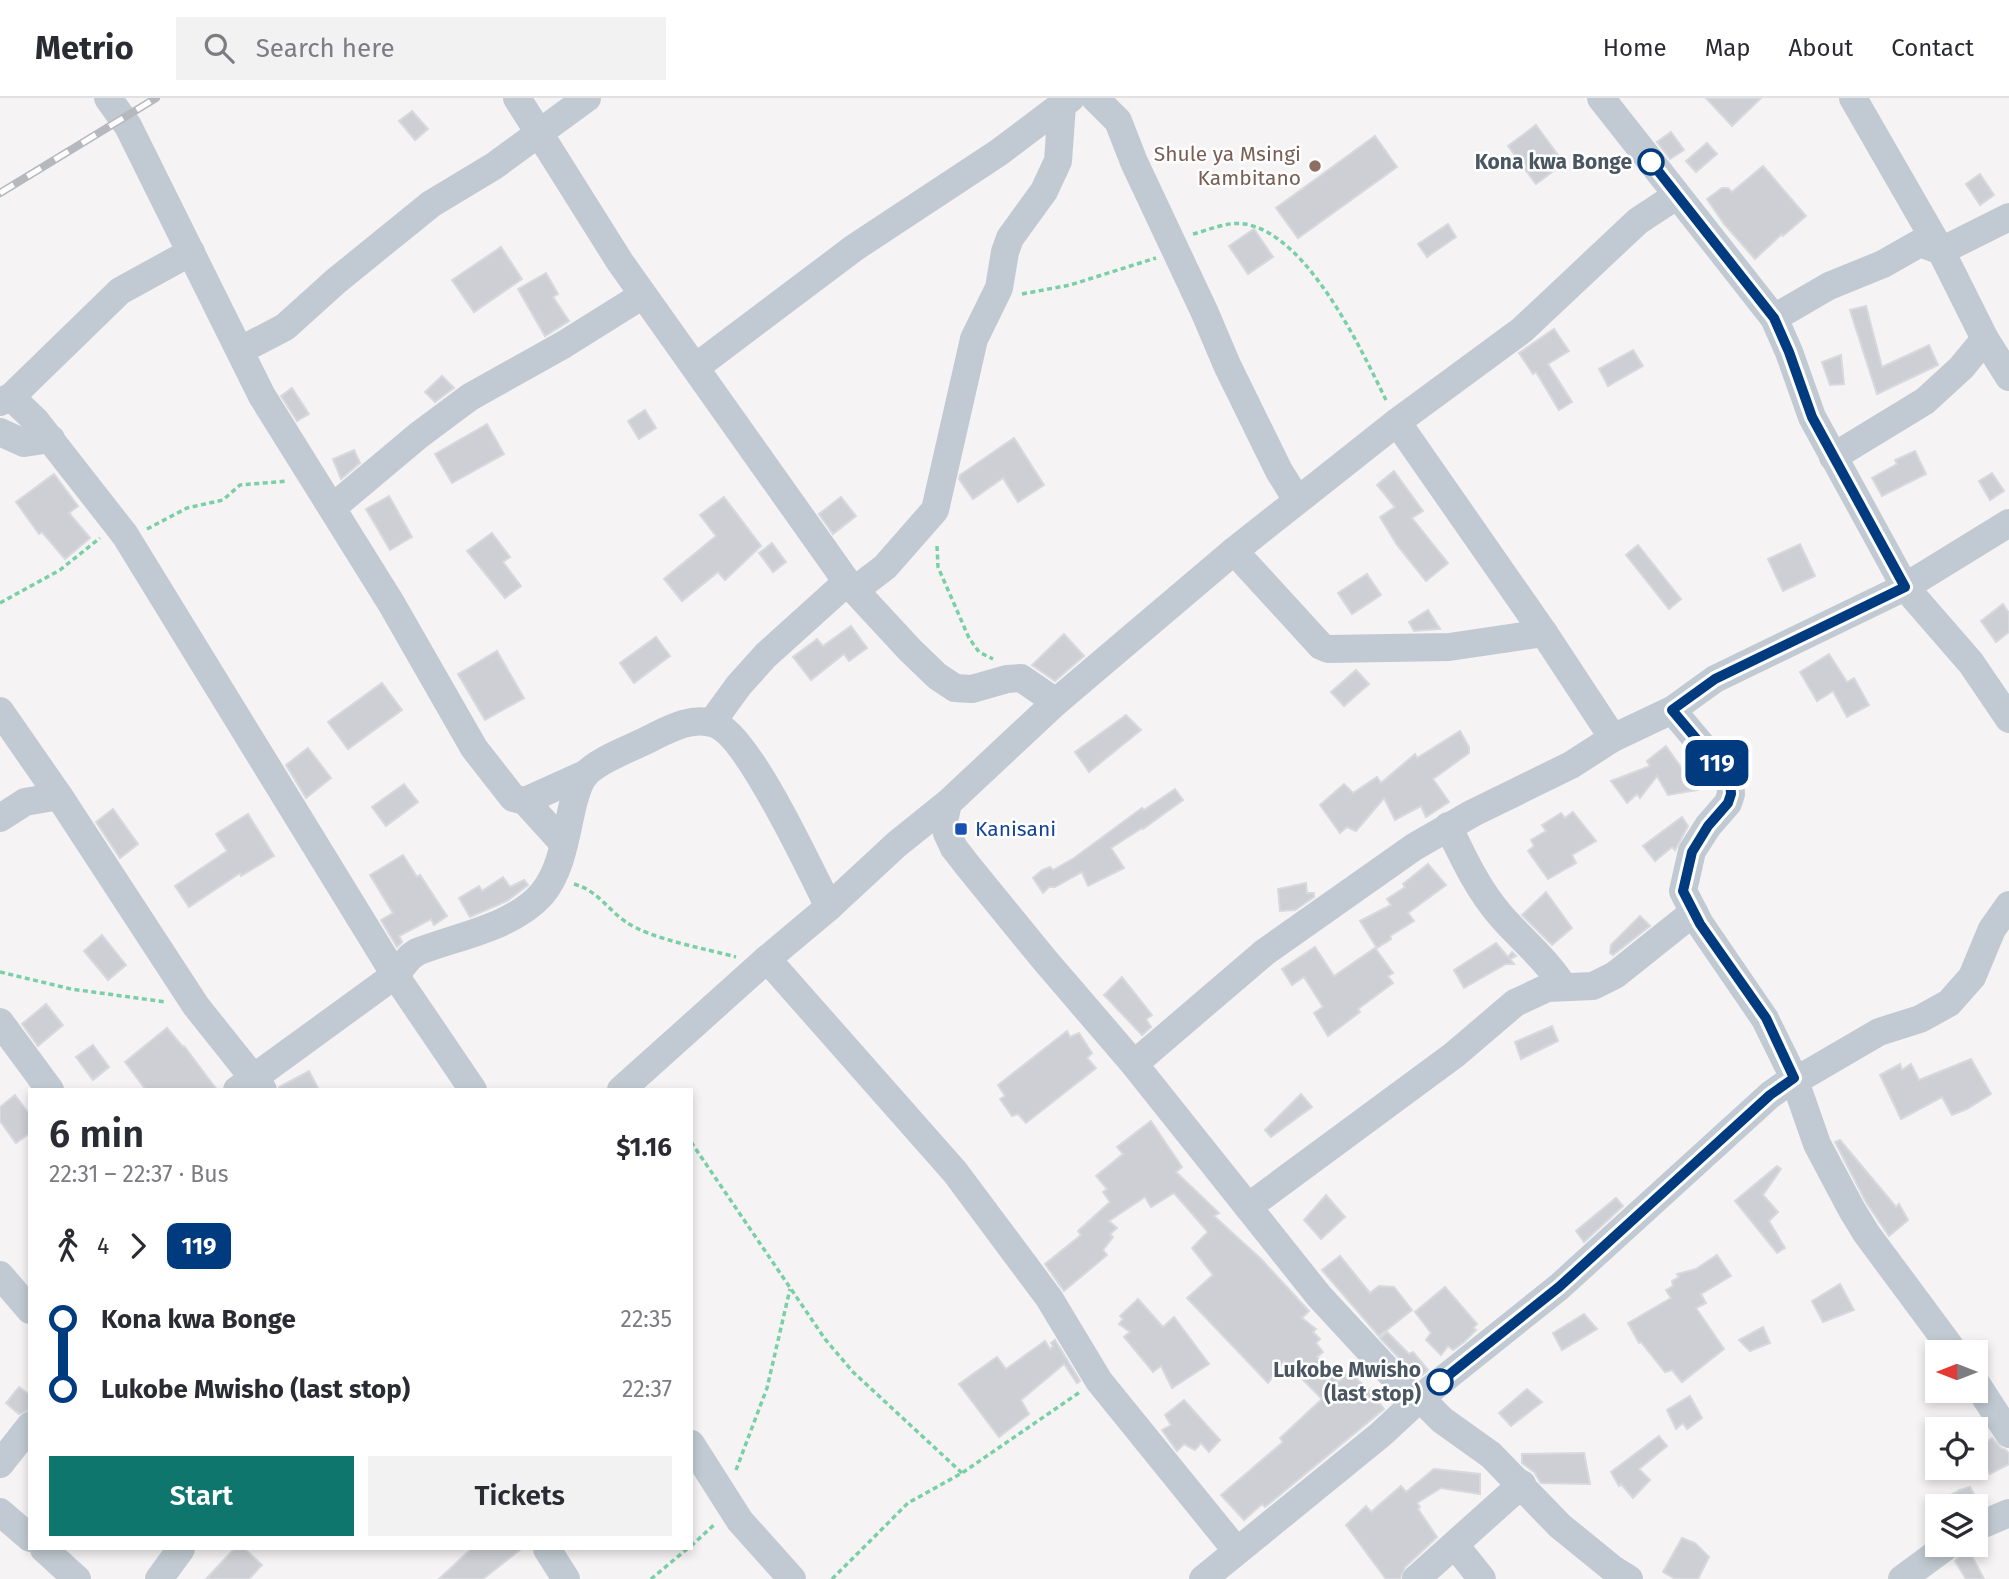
<!DOCTYPE html>
<meta charset="utf-8">
<style>
body{margin:0;font-family:"Fira Sans",sans-serif;background:#f2f2f3;color:#2b2b33;height:100vh;display:flex;flex-direction:column;font-size:26px;white-space:nowrap}
*{box-sizing:border-box;margin:0}
p{font-size:23px;color:#7c7c81}
.icon{flex:none;width:38px;height:38px;fill:none;stroke:currentColor;stroke-width:2;stroke-linecap:round;stroke-linejoin:round}
.map{position:relative;flex:1;overflow:hidden}
.side{position:absolute;left:28px;top:990px;width:665px;height:462px;display:flex;flex-direction:column;background:#fff;border-radius:0px;box-shadow:0 4px 10px #0003}
.side>*{flex:none}
.badge{padding:0 14px;border-radius:10px;font-size:24px;line-height:46px}
.needle{width:46px;rotate:270deg}
.fabs{position:absolute;left:1925px;top:1242px;display:grid;gap:14px}
.fabs a{display:grid;place-items:center;width:63px;height:63px;border-radius:0px;background:#fff;box-shadow:0 4px 10px #0003;font-size:35px}
.map>.badge{position:absolute;translate:-50% -50%;box-shadow:0 0 0 4px #fff}
.legs{display:flex;align-items:center;gap:10px;height:77px;padding:0 21px;font-size:23px}
.legs p{margin-inline-start:auto}
.summary{display:flex;align-items:center;justify-content:space-between;height:119px;padding:0 21px}
h1{font-size:38px;font-weight:600;line-height:52px}
.button{display:flex;gap:14px;margin-top:auto;padding:14px 21px}
.button a{flex:1;height:80px;border-radius:0px;background:#0f766e;color:#fff;font-size:28px;font-weight:600;line-height:80px;text-align:center}
.button a+a{background:#f2f2f3;color:#2b2b33}
ul{padding:0 21px;list-style:none}
li{display:flex;align-items:center;gap:24px;height:70px;font-size:26px}
li i{display:grid;place-items:center;width:10px;height:100%;margin:0 9px;background:currentColor}
li i::after{content:'';width:18px;height:18px;margin:-9px;border:5px solid;border-radius:50%;background:#fff}
li p{margin-inline-start:auto}
li:first-child i{background:linear-gradient(#0000 50%,currentColor 0)}
li:last-child i{background:linear-gradient(currentColor 50%,#0000 0)}
header{display:flex;align-items:center;gap:42px;box-sizing:border-box;height:98px;padding:0 35px;background:#fff;border-bottom:2px solid #e1e1e2}
header strong{font-size:33px}
nav{display:flex;gap:38px;margin-inline-start:auto;font-size:24px}
.search{width:490px;height:63px;background:#f2f2f3;display:flex;align-items:center;gap:18px;box-sizing:border-box;padding:0 24px;border-radius:0px;color:#7c7c81;font-size:26px}
.map>svg:first-child{display:block}
</style>
<header>
<strong>Metrio</strong>
<div class="search"><svg class="icon" aria-label="search" viewBox="0 0 24 24"><circle cx="10" cy="10" r="6"/><path d="M15 15l6 6"/></svg>Search here</div>
<nav><a>Home</a><a>Map</a><a>About</a><a>Contact</a></nav>
</header>
<div class="map">
<svg width="2009" height="1481" viewBox="0 0 2009 1481">
<rect width="100%" height="100%" fill="#f5f3f3"/>
<g fill="#cdcfd5" stroke="#d7d9de" stroke-width="2">
<polygon points="1706,0 1761,0 1732,28"/>
<polygon points="412,13 428,31 415,42 399,23"/>
<polygon points="1536,27 1564,65 1536,86 1508,48"/>
<polygon points="1671,34 1684,52 1670,61 1657,44"/>
<polygon points="1375,38 1397,69 1298,140 1276,110"/>
<polygon points="1707,45 1717,56 1696,74 1686,63"/>
<polygon points="1763,68 1806,118 1783,138 1782,136 1755,161 1724,126 1707,101 1722,90 1728,90 1732,94"/>
<polygon points="1980,76 1994,97 1980,107 1966,86"/>
<polygon points="1448,126 1456,139 1427,159 1418,146"/>
<polygon points="1254,131 1273,159 1248,176 1229,148"/>
<polygon points="501,149 522,181 474,214 452,182"/>
<polygon points="546,175 558,196 553,199 569,223 545,238 518,191"/>
<polygon points="1866,208 1882,269 1929,247 1938,267 1877,296 1850,212"/>
<polygon points="1554,231 1569,253 1548,266 1572,304 1559,312 1536,274 1533,276 1519,255"/>
<polygon points="1633,252 1643,268 1608,288 1599,271"/>
<polygon points="1841,257 1844,286 1830,287 1822,264"/>
<polygon points="442,278 454,290 435,304 425,294"/>
<polygon points="292,290 309,316 297,323 281,298"/>
<polygon points="645,312 656,330 639,341 628,323"/>
<polygon points="487,326 504,356 452,385 435,356"/>
<polygon points="1014,340 1044,387 1018,404 1003,380 973,401 959,381 960,377"/>
<polygon points="354,352 360,365 341,381 333,361"/>
<polygon points="1915,353 1926,376 1882,398 1872,380 1897,366 1895,362"/>
<polygon points="1394,373 1423,413 1412,420 1448,465 1426,483 1397,447 1380,419 1395,409 1377,387"/>
<polygon points="1992,375 2004,393 1990,402 1979,383"/>
<polygon points="54,376 78,408 69,415 90,440 65,461 42,434 39,436 16,404"/>
<polygon points="389,398 412,439 390,452 366,411"/>
<polygon points="724,399 761,448 725,482 718,474 682,503 664,481 716,438 700,417"/>
<polygon points="841,399 856,418 833,436 819,416"/>
<polygon points="492,435 510,459 503,464 521,488 505,500 467,453"/>
<polygon points="772,445 786,464 773,474 759,455"/>
<polygon points="1800,446 1815,478 1783,493 1768,461"/>
<polygon points="1638,447 1681,501 1669,511 1626,457"/>
<polygon points="1367,476 1381,497 1352,516 1338,495"/>
<polygon points="2003,506 2009,515 2009,534 1996,544 1981,523"/>
<polygon points="1428,512 1440,531 1414,533 1409,524"/>
<polygon points="851,528 867,550 849,563 844,556 811,582 793,559 817,541 823,548"/>
<polygon points="1064,536 1084,558 1055,583 1032,567"/>
<polygon points="656,539 670,558 634,585 620,565"/>
<polygon points="497,553 524,600 485,622 458,576"/>
<polygon points="1829,556 1847,584 1854,580 1869,607 1847,619 1833,593 1817,603 1800,574"/>
<polygon points="1356,572 1369,586 1344,608 1331,594"/>
<polygon points="382,585 402,612 348,651 328,624"/>
<polygon points="1126,617 1141,632 1089,674 1075,654"/>
<polygon points="1460,633 1469,649 1469,655 1433,681 1449,704 1426,719 1421,708 1395,722 1384,700 1356,733 1347,729 1340,735 1320,707 1344,686 1353,695 1377,679 1381,685 1415,656 1417,660"/>
<polygon points="1666,648 1697,692 1668,697 1657,678 1640,700 1637,696 1627,705 1611,683 1650,668 1647,663"/>
<polygon points="308,650 331,680 306,700 286,667"/>
<polygon points="404,686 418,704 386,728 372,709"/>
<polygon points="1175,691 1183,702 1143,731 1142,730 1111,750 1124,770 1088,788 1082,774 1055,789 1049,789 1043,795 1033,780 1042,772 1050,769 1053,772 1074,760 1142,710 1144,712"/>
<polygon points="113,711 138,746 120,760 96,724"/>
<polygon points="1573,714 1596,743 1572,757 1576,765 1548,781 1528,753 1534,748 1531,742 1546,733 1542,727 1561,715 1565,720"/>
<polygon points="248,716 274,758 241,778 240,775 189,809 175,788 227,753 216,736"/>
<polygon points="1682,719 1688,728 1675,752 1672,749 1655,763 1643,748"/>
<polygon points="403,757 417,779 420,777 447,818 434,827 431,821 399,838 402,844 397,849 381,822 393,815 370,777"/>
<polygon points="1428,766 1446,787 1408,815 1414,823 1390,838 1391,841 1377,850 1360,823 1391,807 1387,801 1405,789 1403,786"/>
<polygon points="503,779 510,789 524,782 528,787 507,803 470,819 459,800 479,788 482,793"/>
<polygon points="1306,785 1307,795 1314,795 1314,799 1295,812 1280,813 1278,791"/>
<polygon points="1546,794 1572,830 1552,847 1522,817"/>
<polygon points="1640,818 1650,828 1613,857 1610,855 1611,847"/>
<polygon points="102,837 126,867 108,882 84,853"/>
<polygon points="1496,845 1508,859 1512,854 1516,858 1510,861 1514,866 1506,866 1464,890 1454,872"/>
<polygon points="1315,849 1334,878 1375,850 1393,875 1388,878 1393,885 1358,911 1360,914 1328,938 1314,915 1323,909 1304,879 1292,887 1282,871"/>
<polygon points="1122,879 1152,917 1146,921 1151,929 1142,937 1104,897"/>
<polygon points="46,906 63,927 38,948 22,926"/>
<polygon points="1552,928 1558,943 1521,961 1515,944"/>
<polygon points="167,930 183,949 184,948 217,992 146,992 125,964"/>
<polygon points="1067,933 1070,939 1079,935 1092,955 1087,960 1096,970 1026,1025 1018,1016 1012,1018 1000,1001 1005,998 998,987"/>
<polygon points="93,947 109,969 93,982 76,959"/>
<polygon points="1971,961 1991,996 1967,1011 1952,1017 1942,999 1901,1021 1880,977 1900,966 1902,972 1911,966 1919,982"/>
<polygon points="309,973 319,992 279,992 279,989"/>
<polygon points="1301,996 1312,1009 1271,1039 1265,1032"/>
<polygon points="15,997 30,1017 30,1035 16,1045 0,1023 0,1009"/>
<polygon points="1151,1023 1182,1069 1176,1074 1219,1115 1214,1118 1261,1161 1309,1213 1302,1220 1316,1231 1313,1234 1320,1241 1316,1245 1323,1254 1317,1259 1338,1284 1349,1274 1371,1294 1384,1311 1265,1409 1262,1406 1244,1422 1221,1397 1283,1344 1280,1340 1322,1301 1284,1263 1268,1285 1187,1200 1213,1177 1192,1150 1208,1134 1174,1095 1151,1109 1145,1099 1109,1123 1117,1130 1110,1136 1113,1139 1103,1152 1107,1157 1064,1193 1045,1166 1081,1137 1078,1133 1110,1104 1103,1094 1107,1091 1096,1078 1123,1056 1117,1049"/>
<polygon points="1840,1042 1896,1109 1899,1106 1908,1122 1889,1138 1866,1104 1835,1044"/>
<polygon points="1777,1068 1781,1071 1763,1097 1778,1114 1769,1123 1785,1150 1777,1155 1735,1103"/>
<polygon points="1326,1097 1345,1119 1321,1141 1304,1122"/>
<polygon points="1616,1100 1623,1108 1584,1144 1576,1133"/>
<polygon points="1717,1157 1731,1178 1701,1196 1706,1205 1696,1210 1724,1251 1682,1284 1672,1272 1665,1274 1641,1244 1639,1245 1628,1225 1671,1200 1666,1192 1673,1188 1672,1183 1679,1179 1677,1176 1696,1171"/>
<polygon points="1340,1158 1370,1195 1379,1188 1394,1189 1412,1212 1379,1238 1322,1172"/>
<polygon points="1840,1186 1854,1212 1823,1224 1812,1203"/>
<polygon points="1445,1189 1477,1226 1473,1230 1476,1232 1464,1244 1453,1252 1448,1248 1441,1257 1426,1242 1431,1235 1415,1214"/>
<polygon points="1138,1201 1163,1229 1174,1219 1209,1266 1172,1290 1161,1268 1153,1274 1124,1239 1130,1234 1119,1226 1123,1221 1120,1218"/>
<polygon points="1584,1216 1597,1231 1562,1252 1553,1235"/>
<polygon points="1763,1229 1770,1245 1750,1253 1739,1242"/>
<polygon points="1387,1234 1409,1256 1413,1254 1428,1272 1426,1274 1418,1280 1380,1240"/>
<polygon points="1055,1242 1080,1283 1077,1285 1064,1266 1021,1302 1029,1316 999,1339 959,1286 997,1259 1006,1271 1045,1243 1050,1251 1053,1248 1051,1245"/>
<polygon points="19,1289 30,1297 30,1312 19,1316 6,1305"/>
<polygon points="1527,1291 1542,1304 1511,1328 1499,1315"/>
<polygon points="1690,1298 1702,1320 1687,1331 1683,1325 1676,1331 1667,1312"/>
<polygon points="1184,1302 1220,1342 1209,1354 1201,1345 1195,1352 1184,1346 1177,1353 1162,1332 1171,1327 1165,1317"/>
<polygon points="1659,1338 1667,1348 1639,1371 1650,1382 1633,1400 1621,1386 1619,1388 1611,1374"/>
<polygon points="1992,1340 2001,1350 2006,1352 2009,1356 2009,1366 1990,1376 1976,1352"/>
<polygon points="1584,1355 1590,1386 1541,1385 1534,1374 1522,1365 1522,1356"/>
<polygon points="1434,1371 1480,1376 1480,1396 1441,1390 1417,1405 1420,1409 1418,1411 1437,1439 1405,1469 1400,1481 1386,1481 1346,1427 1366,1408 1371,1414 1401,1388 1406,1394"/>
<polygon points="1970,1389 1981,1409 1940,1403 1960,1392"/>
<polygon points="1682,1440 1695,1445 1709,1459 1698,1481 1675,1481 1663,1474"/>
<polygon points="1964,1447 1966,1447 1984,1481 1966,1481 1955,1463 1963,1454"/>
<polygon points="234,1451 245,1451 262,1467 249,1481 206,1481"/>
<polygon points="471,1451 521,1451 483,1481 439,1481"/>
</g>
<g fill="none" stroke-linecap="round" stroke-linejoin="round">
<g stroke="#7ad0a6" stroke-width="3.5" stroke-dasharray="5 3.5" stroke-linecap="butt">
<path d="M1193,136C1209,132 1228,123 1245,126C1308,137 1361,251 1386,302"/>
<polyline points="1022,196 1070,187 1156,160"/>
<polyline points="147,431 187,410 223,402 240,387 288,383"/>
<polyline points="937,448 938,469 969,540 979,554 993,561"/>
<polyline points="0,505 60,472 100,440"/>
<path d="M574,786C597,792 607,811 626,824C650,841 707,851 736,859"/>
<polyline points="0,874 71,891 166,904"/>
<polyline points="691,1044 825,1241 853,1274 962,1375"/>
<polyline points="736,1372 767,1290 790,1191"/>
<polyline points="691,1448 716,1425"/>
<polyline points="651,1481 687,1451"/>
<polyline points="832,1481 908,1405 962,1375 1080,1294"/>
</g>
<g stroke="#c1cad2" stroke-width="28">
<polyline points="108,0 128,28 262,298 391,505 474,650 513,700 525,703 585,676"/>
<polyline points="517,0 620,164 847,484 910,552 937,578 955,590 972,591 1007,581 1021,580 1056,604"/>
<polyline points="1095,0 1118,23 1134,64 1205,215 1227,267 1279,373 1297,402"/>
<polyline points="1601,0 1774,220 1789,254 1812,319 1905,489 1971,565 2009,621"/>
<polyline points="1853,0 1941,153 1985,241 2009,279"/>
<polyline points="1774,220 1829,188 1883,166 1920,145 1941,153 2009,119"/>
<polyline points="241,252 285,229 336,183 431,106 494,68 587,0"/>
<polyline points="696,269 854,150 998,55 1071,0"/>
<polyline points="11,299 120,193 191,154"/>
<polyline points="0,304 11,299 35,322 125,437 395,877 473,992"/>
<polyline points="1397,324 1544,535 1613,640"/>
<polyline points="0,334 24,345 51,341"/>
<polyline points="1833,359 1925,303 1961,270 1985,241"/>
<polyline points="332,410 419,337 470,299 563,247 643,197"/>
<polyline points="1234,453 1321,548 1328,551 1449,549 1544,535"/>
<polyline points="855,492 885,469 935,412 974,241 999,190 1005,154 1010,140 1044,93 1058,63 1062,7"/>
<polyline points="1672,612 1730,681 1731,696 1728,705 1708,728 1692,753 1683,793 1700,826 1765,921 1794,980 1817,1046 1852,1112 1866,1135 1955,1255"/>
<polyline points="0,613 59,698"/>
<polyline points="712,624 739,587 766,557 847,484"/>
<polyline points="525,703 564,746"/>
<polyline points="948,705 944,723 947,735 954,750 968,768 1043,860 1134,966 1319,1198 1417,1304"/>
<polyline points="0,720 25,704 59,698 196,908 263,992"/>
<path d="M1448,728C1463,759 1478,792 1501,818C1522,842 1546,861 1563,888"/>
<polyline points="767,861 955,1074 1049,1200 1099,1283 1236,1452"/>
<polyline points="0,924 50,992"/>
<polyline points="1134,966 1265,854 1414,749 1473,715 1571,667 1613,640 1672,612 1715,581 1905,489 2009,425"/>
<path d="M237,992L395,877L410,859L417,854C457,838 512,830 542,796C562,772 566,735 573,706C576,696 578,685 585,677C596,663 629,651 645,643C666,633 691,617 715,626C749,638 811,774 829,809"/>
<polyline points="621,992 767,861 829,809 897,746 948,705 1056,604 1234,453 1397,324 1522,232 1638,123 1676,98"/>
<polyline points="1248,1109 1454,957 1515,905 1547,890 1593,888 1615,877 1694,814"/>
<polyline points="0,1177 30,1212"/>
<polyline points="1976,1285 2009,1336"/>
<polyline points="1420,1300 1442,1322 1491,1357 1560,1428 1613,1471 1629,1481"/>
<polyline points="691,1346 740,1423 792,1481"/>
<polyline points="0,1366 30,1328"/>
<polyline points="0,1414 30,1440"/>
<polyline points="1976,1429 2009,1415"/>
<polyline points="1455,1447 1482,1481"/>
<polyline points="44,1451 77,1481"/>
<polyline points="547,1451 566,1481"/>
<polyline points="159,1481 181,1451"/>
<polyline points="1203,1481 1380,1337 1420,1300 1559,1189 1770,997 1794,980 1807,976 1879,934 1920,921 1949,905 1972,879 1992,831 2009,807"/>
<polyline points="1416,1481 1522,1386"/>
<polyline points="1902,1481 1948,1447"/>
</g>
<defs>
<polyline id="rail" points="0,95 156,0"/>
</defs>
<use href="#rail" stroke="#b5b8bd" stroke-width="8"/>
<use href="#rail" stroke="#fff" stroke-width="5" stroke-dasharray="16" stroke-linecap="butt"/>
</g>
<g fill="none" stroke-linecap="round" stroke-linejoin="round">
<defs>
<polyline id="line-1" points="1440,1284 1559,1189 1770,997 1794,980 1766,920 1700,826 1683,793 1692,754 1708,728 1728,705 1731,696 1730,681 1672,612 1715,581 1905,489 1812,319 1789,254 1774,220 1651,64"/>
</defs>
<use href="#line-1" stroke="#fff" stroke-width="16"/>
<use href="#line-1" stroke="#003b80" stroke-width="10"/>
</g>
<g fill="#fff" stroke="#003b80" stroke-width="3.5">
<circle cx="1651" cy="64" r="12"/>
<circle cx="1440" cy="1284" r="12"/>
</g>
<circle fill="#8d6e63" stroke="#fff" stroke-width="2.5" cx="1315" cy="68" r="7"/>
<rect fill="#1a4fb4" stroke="#fff" stroke-width="2.5" x="954" y="724" width="14" height="14" rx="3.5"/>
<g text-anchor="middle" dominant-baseline="central" stroke-width="5" stroke-linejoin="round" paint-order="stroke">
<g font-size="21" fill="#785e54" stroke="#fff" text-anchor="end">
<text x="1301" y="56">Shule ya Msingi<tspan x="1301" dy="24">Kambitano</tspan></text>
</g>
<g font-size="21" font-weight="bold" fill="#4a5661" stroke="#fff" text-anchor="end">
<text x="1632" y="64">Kona kwa Bonge</text>
<text x="1421" y="1272">Lukobe Mwisho<tspan x="1421" dy="24">(last stop)</tspan></text>
</g>
<g font-size="21" fill="#164399" stroke="#fff" text-anchor="start">
<text x="975" y="731">Kanisani</text>
</g>
</g>
</svg>
<div class="fabs">
<a><svg class="needle" viewBox="-14 -14 28 28"><path d="M0-13l5 13h-10z" fill="#e53935"/><path d="M0 13l5-13h-10z" fill="#7c7c81"/></svg></a>
<a><svg class="icon" aria-label="locate" viewBox="0 0 24 24"><circle cx="12" cy="12" r="6"/><path d="M12 2v4M12 18v4M2 12h4M18 12h4"/></svg></a>
<a><svg class="icon" aria-label="layers" viewBox="0 0 24 24"><path d="M12 4l9 5-9 5-9-5zM3 14l9 5 9-5"/></svg></a>
</div>
<b class="badge" style="left:1717px;top:665px;background:#003b80;color:#fff">119</b>
<section class="side">
<div class="summary"><div><h1>6 min</h1><p>22:31 – 22:37 · Bus</p></div><b>$1.16</b></div>
<div class="legs"><svg class="icon" aria-label="walk" viewBox="0 0 24 24"><circle cx="13" cy="4" r="2"/><path d="M13 8l-2 6 4 7M11 14l-3 7M7 12l3-4h3l4 4"/></svg>4<svg class="icon" aria-label="forward" viewBox="0 0 24 24"><path d="M9 5l7 7-7 7"/></svg><b class="badge" style="background:#003b80;color:#fff">119</b></div>
<ul>
<li><i style="color:#003b80"></i><b>Kona kwa Bonge</b><p>22:35</p></li>
<li><i style="color:#003b80"></i><b>Lukobe Mwisho (last stop)</b><p>22:37</p></li>
</ul>
<div class="button"><a>Start</a><a>Tickets</a></div>
</section>
</div>
